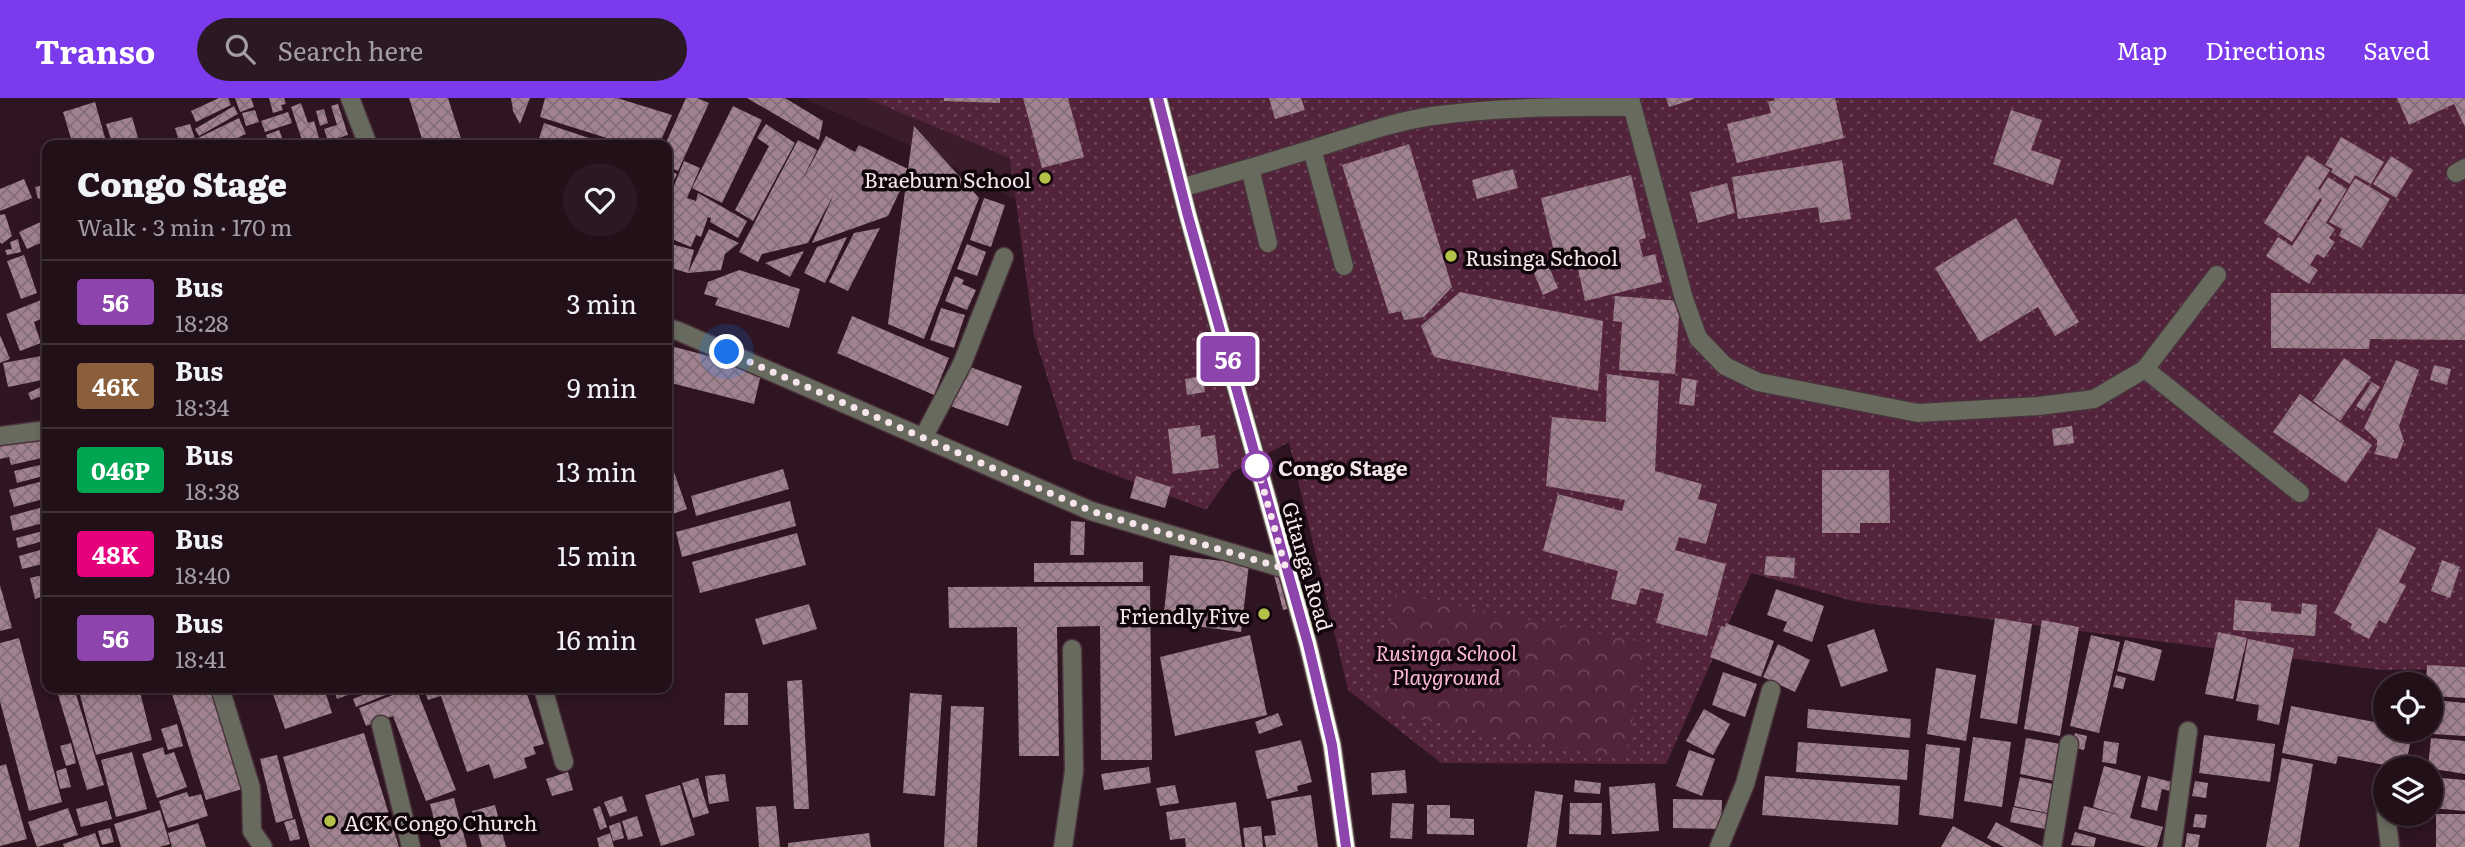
<!DOCTYPE html>
<meta charset="utf-8">
<style>
body{margin:0;font-family:Literata,serif;background:#2a1922;color:#f1f3f6;height:100vh;display:flex;flex-direction:column;font-size:26px;white-space:nowrap}
*{box-sizing:border-box;margin:0}
p{font-size:23px;color:#a29da2}
.icon{flex:none;width:38px;height:38px;fill:none;stroke:currentColor;stroke-width:2;stroke-linecap:round;stroke-linejoin:round}
.map{position:relative;flex:1;overflow:hidden}
.side{position:absolute;left:42px;top:42px;width:630px;height:553px;display:flex;flex-direction:column;background:#221019;border-radius:14px;box-shadow:0 4px 10px #0003,0 0 0 2px #3f3038}
.side>*{flex:none}
.badge{padding:0 14px;border-radius:5px;font-size:24px;line-height:46px}
.buttons{position:absolute;left:2373px;top:574px;display:grid;gap:14px}
.buttons a{display:grid;place-items:center;width:70px;height:70px;border-radius:50%;background:#221019;box-shadow:0 4px 10px #0003,0 0 0 2px #3f3038;font-size:35px}
.you{position:absolute;width:35px;height:35px;margin:-18px;border:5px solid #fff;border-radius:50%;background:#1a73e8;box-shadow:0 0 0 10px #1a73e833}
.map>.badge{position:absolute;translate:-50% -50%;box-shadow:0 0 0 4px #fff}
.round{display:grid;place-items:center;flex:none;width:74px;height:74px;border-radius:37px;background:#2a1922}
.summary{display:flex;align-items:center;justify-content:space-between;height:119px;padding:0 35px}
h1{font-size:33px;font-weight:800;line-height:52px}
ul{padding:0;list-style:none}
li{display:flex;align-items:center;gap:21px;height:84px;padding:0 35px;border-top:2px solid #3f3038}
li div{flex:1}
li b{display:block;font-size:26px}
li em{font-style:normal}
li .badge{min-width:77px;font-weight:700;text-align:center}
header{display:flex;align-items:center;gap:42px;box-sizing:border-box;height:98px;padding:0 35px;background:#7c3aed;color:#fff}
header strong{font-size:33px}
nav{display:flex;gap:38px;margin-inline-start:auto;font-size:24px}
.search{width:490px;height:63px;background:#2a1922;display:flex;align-items:center;gap:18px;box-sizing:border-box;padding:0 24px;border-radius:38px;color:#a29da2;font-size:26px}
.map>svg:first-child{display:block}
</style>
<header>
<strong>Transo</strong>
<div class="search"><svg class="icon" aria-label="search" viewBox="0 0 24 24"><circle cx="10" cy="10" r="6"/><path d="M15 15l6 6"/></svg>Search here</div>
<nav><a>Map</a><a>Directions</a><a>Saved</a></nav>
</header>
<div class="map">
<svg width="2465" height="749" viewBox="0 0 2465 749">
<defs>
<pattern id="grass-dots" width="8" height="8" patternUnits="userSpaceOnUse" patternTransform="scale(1.75)"><rect width="8" height="8" fill="#52233b"/><path d="M2 2h.1M6 6h.1" fill="none" stroke="#6c4358" stroke-width="1.8" stroke-linecap="round"/></pattern>
<pattern id="park-crowns" width="20" height="18" patternUnits="userSpaceOnUse" patternTransform="scale(1.75)"><rect width="20" height="18" fill="#52233b"/><path d="M2 6a3 3 0 1 1 6 0M12 15a3 3 0 1 1 6 0" fill="none" stroke="#6c4358"/></pattern>
<pattern id="building-cross-hatch" width="8" height="8" patternUnits="userSpaceOnUse" patternTransform="scale(1.75)"><rect width="8" height="8" fill="#a28290"/><path d="M0 0l8 8M0 8l8-8" fill="none" stroke="#836d76"/></pattern>
</defs>
<rect width="100%" height="100%" fill="#2e1521"/>
<polygon fill="#3b1c2b" points="803,0 1094,0 1124,158 929,56"/>
<polygon fill="url(#grass-dots)" points="866,0 2465,0 2465,571 2380,572 1857,504 1751,475 1666,666 1441,665 1348,592 1289,344 1233,374 1206,412 1073,361 1034,237 1010,60"/>
<polygon fill="url(#park-crowns)" points="1396,495 1647,545 1625,662 1373,612"/>
<g fill="url(#building-cross-hatch)">
<polygon points="219,0 228,0 231,7 196,24 191,13"/>
<polygon points="235,0 251,0 254,9 240,14"/>
<polygon points="269,0 284,0 286,6 281,7 283,12 273,15"/>
<polygon points="409,0 448,0 463,47 424,47"/>
<polygon points="511,0 530,0 520,26 513,13"/>
<polygon points="545,0 617,0 672,17 659,47 629,47 540,19"/>
<polygon points="686,0 697,0 709,5 678,73 667,68 667,47 665,47"/>
<polygon points="747,0 785,0 823,23 819,42"/>
<polygon points="944,0 1000,0 1000,5 944,3"/>
<polygon points="1023,0 1068,0 1084,59 1042,70"/>
<polygon points="1269,0 1301,0 1305,12 1275,21"/>
<polygon points="1666,0 1694,0 1694,1 1669,9"/>
<polygon points="1774,0 1835,0 1844,40 1737,65 1727,26 1771,15 1768,4 1775,2"/>
<polygon points="2397,0 2465,0 2465,29 2454,6 2409,27"/>
<polygon points="95,4 107,47 73,47 63,14"/>
<polygon points="301,5 308,25 314,23 319,40 303,45 291,9"/>
<polygon points="338,6 348,37 328,43 324,31 337,27 331,8"/>
<polygon points="234,8 238,16 199,38 195,31"/>
<polygon points="733,8 762,22 722,105 692,90"/>
<polygon points="324,11 328,25 320,28 316,13"/>
<polygon points="255,12 259,24 246,28 242,15"/>
<polygon points="2011,12 2042,22 2031,52 2061,62 2053,87 1993,66"/>
<polygon points="288,14 292,25 265,34 261,23"/>
<polygon points="132,19 140,47 113,47 106,26"/>
<polygon points="239,20 246,36 222,47 201,47 198,40"/>
<polygon points="544,25 610,47 537,47"/>
<polygon points="190,26 196,44 180,47 175,30"/>
<polygon points="766,26 795,45 753,123 735,112 769,48 757,40"/>
<polygon points="914,28 979,100 924,241 888,226 907,78 888,118 812,145 834,96 808,145 762,156 758,164 739,154 798,42 817,52 800,86 826,38 855,54 859,47 908,71"/>
<polygon points="279,32 285,47 270,47 266,37"/>
<polygon points="2341,39 2384,64 2371,86 2355,77 2350,86 2331,74 2333,71 2325,67"/>
<polygon points="1409,46 1452,189 1424,219 1404,222 1401,213 1389,216 1342,67"/>
<polygon points="2307,57 2330,72 2318,91 2320,92 2328,79 2347,91 2326,125 2335,131 2329,140 2335,144 2324,160 2317,156 2310,167 2318,172 2309,186 2266,158 2278,139 2292,148 2322,102 2320,100 2292,144 2264,125"/>
<polygon points="2391,58 2413,72 2396,100 2373,86"/>
<polygon points="1842,62 1851,121 1820,125 1818,109 1738,121 1732,79"/>
<polygon points="684,63 700,70 687,100 696,103 698,95 747,123 738,140 710,124 711,120 708,119 701,139 696,137 691,149 667,139 667,105"/>
<polygon points="667,71 677,76 667,97"/>
<polygon points="1513,71 1518,90 1477,101 1472,82"/>
<polygon points="1631,77 1646,140 1639,142 1643,159 1655,156 1662,184 1585,203 1578,171 1584,170 1581,156 1556,162 1541,100"/>
<polygon points="2355,80 2390,101 2361,150 2339,138 2342,131 2329,124"/>
<polygon points="24,81 32,100 0,113 0,91"/>
<polygon points="1727,85 1735,115 1698,125 1690,95"/>
<polygon points="47,86 47,99 38,101 35,89"/>
<polygon points="984,100 1005,107 991,149 970,142"/>
<polygon points="5,116 12,138 2,146 0,144 0,117"/>
<polygon points="2016,120 2079,224 2055,238 2038,209 1980,244 1935,170"/>
<polygon points="47,121 47,142 27,151 19,134"/>
<polygon points="880,130 848,193 829,184 854,135"/>
<polygon points="709,131 739,145 725,156 721,172 688,175 671,170 667,182 667,164 672,166 674,157 667,156 667,145 694,152 688,175"/>
<polygon points="847,139 825,185 804,175 817,149"/>
<polygon points="18,141 21,154 7,157 5,152 12,151 10,144"/>
<polygon points="967,146 986,154 977,178 957,171"/>
<polygon points="804,153 790,179 765,165"/>
<polygon points="42,155 47,155 47,184 44,185"/>
<polygon points="24,157 37,195 21,201 7,163"/>
<polygon points="1548,167 1558,190 1543,197 1533,173"/>
<polygon points="739,172 800,191 789,230 715,207 718,200 704,196 708,184"/>
<polygon points="955,178 964,182 962,186 976,192 967,212 945,203"/>
<polygon points="1460,194 1603,223 1598,293 1434,259 1421,228"/>
<polygon points="2271,195 2465,196 2465,242 2370,241 2369,251 2271,250"/>
<polygon points="1615,198 1680,203 1675,276 1619,272 1622,224 1613,223"/>
<polygon points="41,202 47,218 47,236 41,221 34,224 41,245 20,253 6,216"/>
<polygon points="941,210 965,217 954,250 930,242"/>
<polygon points="852,218 949,260 934,297 837,255"/>
<polygon points="0,237 10,261 0,265"/>
<polygon points="667,247 762,272 754,306 667,284"/>
<polygon points="47,257 47,281 8,289 3,265"/>
<polygon points="2344,260 2371,279 2340,323 2313,303"/>
<polygon points="2396,262 2419,272 2399,328 2404,343 2397,361 2374,356 2377,349 2377,342 2364,330"/>
<polygon points="962,266 1022,288 1008,328 947,307"/>
<polygon points="2434,267 2451,271 2447,287 2430,282"/>
<polygon points="1607,276 1659,283 1655,373 1702,386 1698,401 1717,406 1706,446 1679,439 1675,452 1726,466 1707,538 1656,525 1664,496 1641,490 1636,507 1611,501 1618,473 1543,453 1558,396 1622,413 1625,402 1546,388 1552,319 1606,324"/>
<polygon points="1203,278 1205,294 1187,297 1185,281"/>
<polygon points="1682,280 1697,282 1694,308 1679,306"/>
<polygon points="2372,284 2380,289 2364,313 2356,308"/>
<polygon points="47,286 47,303 45,304 42,298 31,302 28,295"/>
<polygon points="2300,296 2372,347 2346,385 2273,334"/>
<polygon points="1200,327 1201,339 1215,337 1219,370 1173,376 1168,331"/>
<polygon points="2072,328 2074,345 2054,348 2052,331"/>
<polygon points="40,335 46,359 11,367 9,359 0,361 0,345"/>
<polygon points="667,354 687,411 667,418"/>
<polygon points="40,367 43,378 17,385 14,373"/>
<polygon points="783,371 789,391 696,418 691,398"/>
<polygon points="1822,372 1889,372 1890,425 1860,425 1860,435 1822,435"/>
<polygon points="1136,378 1171,389 1165,410 1130,400"/>
<polygon points="47,382 47,400 14,409 9,392"/>
<polygon points="790,403 796,428 682,459 676,434"/>
<polygon points="47,408 47,424 13,433 10,418"/>
<polygon points="1071,423 1085,424 1084,457 1070,457"/>
<polygon points="2379,430 2416,450 2399,484 2406,488 2386,526 2379,522 2369,541 2350,531 2352,526 2334,515"/>
<polygon points="47,432 47,442 18,450 16,440"/>
<polygon points="797,435 806,467 700,495 692,464"/>
<polygon points="47,450 47,465 22,471 19,458"/>
<polygon points="1170,457 1249,466 1241,534 1163,524"/>
<polygon points="1766,458 1795,460 1794,480 1764,477"/>
<polygon points="2442,462 2460,469 2450,500 2431,493"/>
<polygon points="1143,464 1143,484 1034,484 1034,465"/>
<polygon points="1286,474 1295,509 1283,512 1274,477"/>
<polygon points="47,476 47,497 35,501 30,480"/>
<polygon points="0,487 12,530 0,533"/>
<polygon points="1150,488 1152,662 1101,662 1100,528 1057,529 1059,658 1019,658 1017,529 949,530 948,489"/>
<polygon points="1776,491 1824,508 1812,544 1783,533 1787,524 1767,517"/>
<polygon points="2235,502 2271,505 2271,513 2301,516 2302,505 2317,507 2315,538 2233,532"/>
<polygon points="809,506 817,531 763,547 755,521"/>
<polygon points="1995,520 2032,526 2017,626 1980,620"/>
<polygon points="2042,522 2079,529 2060,638 2024,631"/>
<polygon points="1726,525 1774,543 1761,579 1710,559 1721,528 1725,529"/>
<polygon points="1874,531 1888,573 1841,589 1827,547"/>
<polygon points="2218,534 2247,540 2233,601 2205,596"/>
<polygon points="1250,537 1267,617 1175,638 1160,559"/>
<polygon points="2091,537 2120,544 2099,635 2070,628"/>
<polygon points="19,540 62,704 29,713 0,603 0,545"/>
<polygon points="2248,541 2294,550 2279,627 2257,622 2259,607 2236,603"/>
<polygon points="2125,542 2162,552 2154,583 2117,573"/>
<polygon points="1778,546 1810,562 1795,594 1763,579"/>
<polygon points="2427,567 2465,569 2465,600 2431,598 2431,586 2426,586"/>
<polygon points="1936,570 1976,577 1966,643 1927,636"/>
<polygon points="1723,574 1757,586 1745,619 1712,607"/>
<polygon points="2116,577 2126,580 2123,591 2113,589"/>
<polygon points="802,582 809,711 794,711 787,583"/>
<polygon points="56,590 74,590 104,687 87,692"/>
<polygon points="78,590 139,590 152,642 96,657"/>
<polygon points="170,590 210,590 242,691 206,702"/>
<polygon points="271,590 324,590 332,615 285,631"/>
<polygon points="333,590 367,590 337,601"/>
<polygon points="380,590 403,590 356,609 353,601"/>
<polygon points="411,590 416,590 456,692 426,703 393,618 366,628 359,610"/>
<polygon points="424,590 525,590 544,646 533,649 536,656 524,660 527,670 494,681 489,666 467,674 441,598 428,602"/>
<polygon points="725,595 748,595 748,627 724,627"/>
<polygon points="910,595 942,597 935,698 903,695"/>
<polygon points="2434,602 2465,605 2465,638 2432,636"/>
<polygon points="951,608 984,609 977,749 944,749"/>
<polygon points="2291,608 2385,626 2385,632 2413,632 2405,670 2390,670 2390,668 2338,658 2336,666 2282,655"/>
<polygon points="1704,611 1730,626 1713,657 1686,643"/>
<polygon points="1808,611 1911,621 1910,640 1807,630"/>
<polygon points="1278,615 1283,627 1259,636 1255,624"/>
<polygon points="177,626 183,648 168,652 161,631"/>
<polygon points="364,635 399,749 310,749 283,659"/>
<polygon points="2075,635 2087,638 2084,652 2071,649"/>
<polygon points="2204,637 2275,646 2270,684 2199,675"/>
<polygon points="1973,639 2011,644 2002,709 1964,703"/>
<polygon points="2026,640 2061,646 2055,683 2020,676"/>
<polygon points="2431,640 2465,643 2465,676 2428,670"/>
<polygon points="1301,642 1312,684 1297,688 1298,693 1267,701 1255,653"/>
<polygon points="2104,643 2119,645 2116,666 2102,664"/>
<polygon points="1798,644 1909,652 1907,682 1796,674"/>
<polygon points="71,645 76,665 66,668 60,648"/>
<polygon points="1926,646 1960,650 1953,721 1919,717"/>
<polygon points="163,649 165,657 174,654 187,689 157,700 142,656"/>
<polygon points="1689,652 1715,661 1702,698 1676,688"/>
<polygon points="132,654 147,711 116,719 101,662"/>
<polygon points="277,657 293,720 276,725 260,661"/>
<polygon points="2282,660 2313,666 2299,749 2266,749"/>
<polygon points="6,666 27,741 0,748 0,668"/>
<polygon points="2104,668 2141,678 2130,720 2163,729 2157,749 2147,749 2078,731 2084,708 2123,718 2093,709"/>
<polygon points="1149,669 1151,685 1104,692 1101,676"/>
<polygon points="66,670 71,689 60,691 56,673"/>
<polygon points="1405,672 1407,695 1372,697 1371,675"/>
<polygon points="568,674 573,692 552,698 546,681"/>
<polygon points="725,676 729,703 709,706 705,678"/>
<polygon points="1765,678 1900,688 1898,727 1762,717"/>
<polygon points="2148,678 2172,684 2170,693 2162,691 2157,713 2141,709"/>
<polygon points="2020,679 2053,686 2047,715 2014,708"/>
<polygon points="2431,679 2465,682 2465,713 2431,710"/>
<polygon points="698,680 709,715 693,720 682,685"/>
<polygon points="1575,682 1601,685 1600,696 1574,694"/>
<polygon points="2195,683 2208,685 2206,700 2192,698"/>
<polygon points="1655,685 1659,733 1612,736 1609,689"/>
<polygon points="680,687 695,737 661,748 645,697"/>
<polygon points="1175,687 1179,705 1160,708 1156,690"/>
<polygon points="1535,693 1563,697 1556,749 1527,749"/>
<polygon points="187,694 189,699 201,696 208,718 168,730 159,703"/>
<polygon points="1311,697 1318,749 1266,749 1264,738 1276,737 1271,703"/>
<polygon points="622,698 627,713 610,719 604,704"/>
<polygon points="454,700 467,749 441,749 430,706"/>
<polygon points="1673,701 1722,702 1721,731 1673,730"/>
<polygon points="107,703 112,721 81,729 76,711"/>
<polygon points="1236,704 1242,749 1186,749 1185,740 1170,742 1166,714"/>
<polygon points="1392,705 1414,706 1412,741 1390,740"/>
<polygon points="1570,705 1602,705 1601,737 1569,736"/>
<polygon points="495,707 506,749 482,749 472,713"/>
<polygon points="1427,707 1450,707 1450,720 1474,721 1474,737 1427,736"/>
<polygon points="600,708 607,729 600,732 593,711"/>
<polygon points="776,708 780,749 759,749 756,709"/>
<polygon points="2013,709 2048,716 2045,731 2010,724"/>
<polygon points="68,710 78,737 37,749 28,724"/>
<polygon points="160,712 170,746 160,749 121,749 114,726"/>
<polygon points="2195,716 2207,717 2205,730 2193,729"/>
<rect x="2436" y="716" width="29" height="33"/>
<polygon points="637,718 643,738 628,742 622,723"/>
<polygon points="295,721 300,741 290,743 284,724"/>
<polygon points="620,724 624,740 613,743 609,728"/>
<polygon points="1996,724 2043,749 2004,749 1987,740"/>
<polygon points="198,725 206,749 172,749 168,735"/>
<polygon points="1261,728 1263,749 1245,749 1243,730"/>
<polygon points="1953,728 1983,744 1992,749 1941,749"/>
<polygon points="110,730 114,744 102,747 98,733"/>
<polygon points="2075,734 2096,740 2094,749 2071,747"/>
<polygon points="95,735 100,749 64,749 63,746"/>
<polygon points="610,735 614,749 599,749 597,740"/>
<polygon points="869,735 871,749 788,749 788,745"/>
<polygon points="2187,735 2200,737 2198,749 2185,749"/>
</g>
<g fill="none" stroke-linecap="round" stroke-linejoin="round">
<defs>
<g id="minor">
<polyline points="350,0 368,47"/>
<polyline points="1630,0 1684,201 1698,240 1725,268 1758,284 1918,315 2039,308 2094,301 2145,271 2217,177"/>
<polyline points="2456,75 2465,70"/>
<polyline points="1181,90 1250,70"/>
<polyline points="1268,145 1250,70 1312,51"/>
<path d="M1344,168L1312,51C1352,39 1391,24 1432,18C1499,9 1566,8 1632,9"/>
<polyline points="667,230 678,233 1091,413 1286,471"/>
<polyline points="2145,271 2300,395"/>
<polyline points="0,338 47,332"/>
<polyline points="923,340 962,266 1004,159"/>
<polyline points="220,590 251,690 252,733 263,749"/>
<polyline points="543,590 564,664"/>
<polyline points="381,627 411,749"/>
<polyline points="2386,716 2390,749"/>
<polyline points="1063,749 1074,673 1072,551"/>
<polyline points="1719,749 1745,686 1771,592"/>
<polyline points="2052,749 2069,646"/>
<polyline points="2172,749 2188,633"/>
</g>
<polyline id="major" points="1158,0 1188,118 1308,546 1332,647 1346,749"/>
</defs>
<use href="#minor" stroke="#4a323d" stroke-width="21"/>
<use href="#major" stroke="#4a323d" stroke-width="21"/>
<use href="#minor" stroke="#686a5e" stroke-width="18"/>
<use href="#major" stroke="#b3b79d" stroke-width="18"/>
</g>
<g fill="none" stroke-linecap="round" stroke-linejoin="round">
<defs>
<polyline id="line" points="1158,0 1188,118 1308,546 1332,647 1346,749"/>
</defs>
<use href="#line" stroke="#fff" stroke-width="16"/>
<use href="#line" stroke="#8e44ad" stroke-width="10"/>
<polyline stroke="#f7e5ec" stroke-width="7" stroke-dasharray="0 12.6" points="727,254 1091,413 1286,471 1257,368"/>
</g>
<g fill="#b5c24a" stroke="#0f050a" stroke-width="2.5">
<circle cx="1045" cy="80" r="7"/>
<circle cx="1451" cy="158" r="7"/>
<circle cx="1264" cy="516" r="7"/>
<circle cx="330" cy="723" r="7"/>
</g>
<circle fill="#fff" stroke="#8e44ad" stroke-width="3.5" cx="1257" cy="368" r="14"/>
<g text-anchor="middle" dominant-baseline="central" stroke-width="7" stroke-linejoin="round" paint-order="stroke">
<g font-size="21" fill="#f7e5ec" stroke="#0f050a" text-anchor="end">
<text x="1031" y="80">Braeburn School</text>
<text x="1465" y="158" text-anchor="start">Rusinga School</text>
<text x="1250" y="516">Friendly Five</text>
<text x="344" y="723" text-anchor="start">ACK Congo Church</text>
</g>
<g font-size="21" font-weight="bold" fill="#f7e5ec" stroke="#0f050a" text-anchor="start">
<text x="1278" y="368">Congo Stage</text>
</g>
<g font-size="21" fill="#f7e5ec" stroke="#0f050a">
<text transform="translate(1309 468) rotate(74)">Gitanga Road</text>
</g>
<g font-size="21" font-style="italic" fill="#ffb9d9" stroke="#0f050a">
<text x="1446" y="553">Rusinga School<tspan x="1446" dy="24">Playground</tspan></text>
</g>
</g>
</svg>
<div class="buttons">
<a><svg class="icon" aria-label="locate" viewBox="0 0 24 24"><circle cx="12" cy="12" r="6"/><path d="M12 2v4M12 18v4M2 12h4M18 12h4"/></svg></a>
<a><svg class="icon" aria-label="layers" viewBox="0 0 24 24"><path d="M12 4l9 5-9 5-9-5zM3 14l9 5 9-5"/></svg></a>
</div>
<div class="you" style="left:727px;top:254px"></div>
<b class="badge" style="left:1228px;top:261px;background:#8e44ad;color:#fff">56</b>
<section class="side">
<div class="summary"><div><h1>Congo Stage</h1><p>Walk · 3 min · 170 m</p></div><a class="round"><svg class="icon" aria-label="heart" viewBox="0 0 24 24"><path d="M12 20l-8-8c-3-5 5-10 8-4 3-6 11-1 8 4z"/></svg></a></div>
<ul>
<li><span class="badge" style="background:#8e44ad;color:#fff">56</span><div><b>Bus</b><p>18:28</p></div><em>3 min</em></li>
<li><span class="badge" style="background:#8b5e3c;color:#fff">46K</span><div><b>Bus</b><p>18:34</p></div><em>9 min</em></li>
<li><span class="badge" style="background:#00a651;color:#fff">046P</span><div><b>Bus</b><p>18:38</p></div><em>13 min</em></li>
<li><span class="badge" style="background:#e6007e;color:#fff">48K</span><div><b>Bus</b><p>18:40</p></div><em>15 min</em></li>
<li><span class="badge" style="background:#8e44ad;color:#fff">56</span><div><b>Bus</b><p>18:41</p></div><em>16 min</em></li>
</ul>
</section>
</div>
